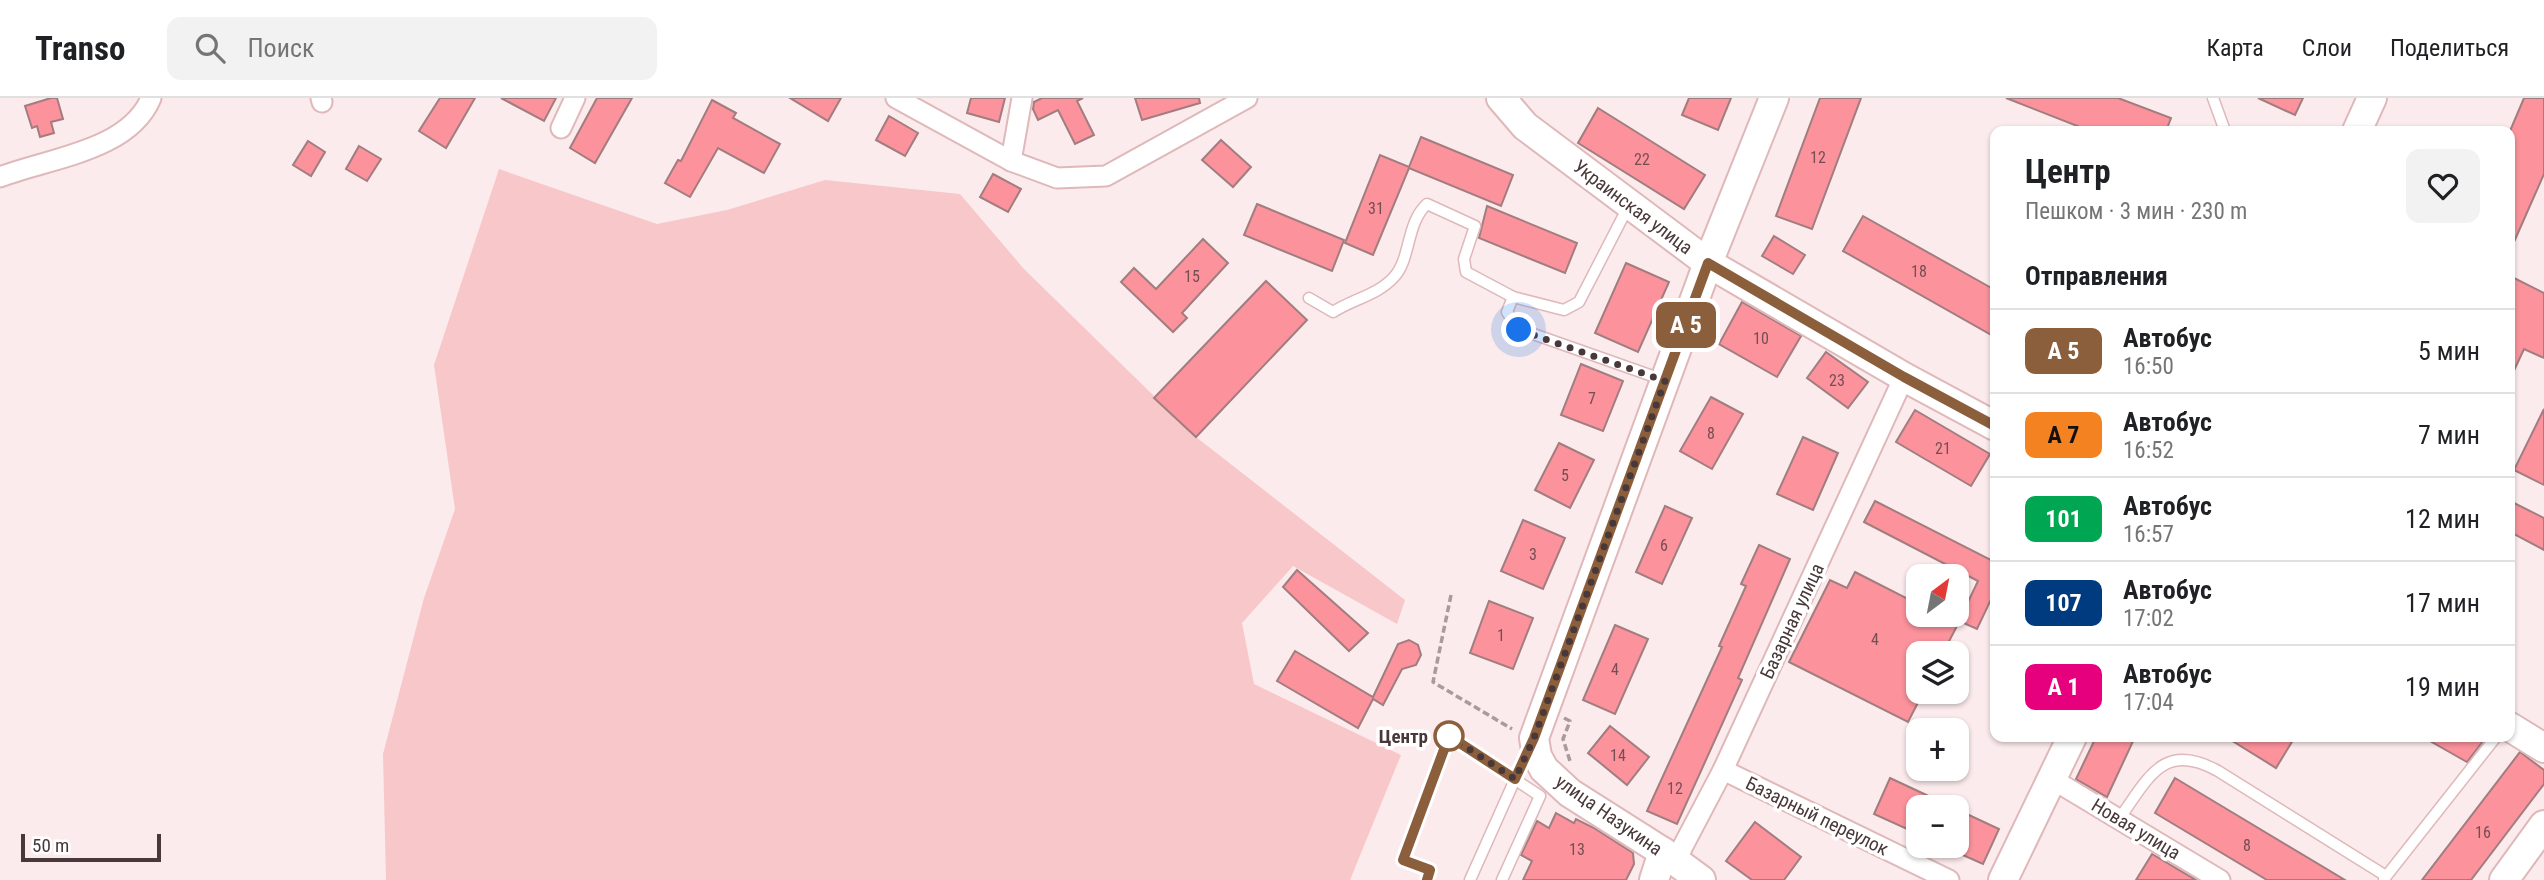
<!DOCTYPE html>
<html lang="ru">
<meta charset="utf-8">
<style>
body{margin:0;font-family:"Roboto Condensed",sans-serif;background:#f2f2f2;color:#202124;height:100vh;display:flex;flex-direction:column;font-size:26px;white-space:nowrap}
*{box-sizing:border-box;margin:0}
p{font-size:23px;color:#757577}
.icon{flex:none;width:38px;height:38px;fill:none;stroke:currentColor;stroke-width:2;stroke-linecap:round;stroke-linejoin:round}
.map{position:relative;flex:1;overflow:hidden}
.side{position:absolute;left:1990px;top:28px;width:525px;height:616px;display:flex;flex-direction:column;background:#fff;border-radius:14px;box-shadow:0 2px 5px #0004}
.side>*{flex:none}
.badge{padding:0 14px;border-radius:10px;font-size:24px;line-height:46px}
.needle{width:46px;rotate:32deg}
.controls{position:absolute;left:1906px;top:466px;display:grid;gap:14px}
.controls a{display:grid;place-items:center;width:63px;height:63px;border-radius:14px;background:#fff;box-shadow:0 2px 5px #0004;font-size:35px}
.scale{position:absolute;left:21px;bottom:18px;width:140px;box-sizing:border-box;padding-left:7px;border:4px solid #483839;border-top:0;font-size:19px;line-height:24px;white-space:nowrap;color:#483839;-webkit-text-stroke:5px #fff;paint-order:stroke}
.you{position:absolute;width:35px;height:35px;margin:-18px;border:5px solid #fff;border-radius:50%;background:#1a73e8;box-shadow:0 0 0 10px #1a73e833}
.map>.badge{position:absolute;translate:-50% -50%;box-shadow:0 0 0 4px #fff}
h2{padding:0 35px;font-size:26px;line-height:63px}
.round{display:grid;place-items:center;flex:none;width:74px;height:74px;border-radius:14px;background:#f2f2f2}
.summary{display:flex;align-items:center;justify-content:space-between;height:119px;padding:0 35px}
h1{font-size:33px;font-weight:700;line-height:52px}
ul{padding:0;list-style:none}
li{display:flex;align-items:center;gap:21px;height:84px;padding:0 35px;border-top:2px solid #e0e0e0}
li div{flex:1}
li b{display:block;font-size:26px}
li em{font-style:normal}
li .badge{min-width:77px;font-weight:700;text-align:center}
header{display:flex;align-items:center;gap:42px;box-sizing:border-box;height:98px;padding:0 35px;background:#fff;border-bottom:2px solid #e0e0e0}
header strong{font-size:33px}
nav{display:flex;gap:38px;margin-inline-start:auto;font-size:24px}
.search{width:490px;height:63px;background:#f2f2f2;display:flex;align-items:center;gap:18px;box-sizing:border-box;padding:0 24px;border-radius:14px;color:#757577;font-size:26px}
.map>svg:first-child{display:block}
</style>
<header>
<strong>Transo</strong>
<div class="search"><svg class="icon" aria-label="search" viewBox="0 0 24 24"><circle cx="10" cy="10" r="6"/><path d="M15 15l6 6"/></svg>Поиск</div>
<nav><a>Карта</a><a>Слои</a><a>Поделиться</a></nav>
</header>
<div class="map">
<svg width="2544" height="782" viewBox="0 0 2544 782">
<rect width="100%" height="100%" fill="#fcebec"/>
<polygon fill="#f8c7ca" points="499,71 657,126 727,112 825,82 960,96 1024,171 1196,339 1405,502 1397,526 1293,468 1242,525 1254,586 1401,657 1350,782 386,782 383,656 424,500 455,411 434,267"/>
<g fill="#fb929c" stroke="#a17d7f" stroke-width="2">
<polygon points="51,0 57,0 63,21 51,24 54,35 40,39 37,28 32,30 25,8"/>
<polygon points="440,0 475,0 446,50 419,33"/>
<polygon points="501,0 556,0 544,23"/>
<polygon points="597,0 632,0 595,65 570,50"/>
<polygon points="790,0 841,0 828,23"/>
<polygon points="971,0 1005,0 999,24 967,15"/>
<polygon points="1042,0 1083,0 1077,3 1094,37 1075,46 1058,12 1038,22 1033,11 1034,4"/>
<polygon points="1135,0 1199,0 1200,5 1142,22"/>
<polygon points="1689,0 1731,0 1718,32 1682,17"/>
<polygon points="1820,0 1861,0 1812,131 1776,118"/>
<polygon points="2006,0 2118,0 2171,20 2166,33 2090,33"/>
<polygon points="2258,0 2303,0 2295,17"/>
<polygon points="2524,0 2544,0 2544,76 2510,153 2510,33"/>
<polygon points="712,2 736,15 733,20 780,46 764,75 718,50 690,99 665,85 678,62 681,63"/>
<polygon points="1598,10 1705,77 1684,111 1578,45"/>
<polygon points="889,18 918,35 905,58 876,42"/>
<polygon points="1421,39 1513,77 1501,108 1409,70 1373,157 1345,145 1380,57 1409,69"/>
<polygon points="1221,42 1251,69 1233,89 1202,62"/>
<polygon points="308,43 325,54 311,78 293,67"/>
<polygon points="359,48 381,61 367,83 346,71"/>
<polygon points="993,76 1021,91 1008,114 980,99"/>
<polygon points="1257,106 1344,142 1332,173 1244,137"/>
<polygon points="1487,108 1577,145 1565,175 1479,140"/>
<polygon points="1863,118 1995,192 1995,239 1843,153"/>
<polygon points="1774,138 1805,157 1793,176 1762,158"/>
<polygon points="1203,141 1228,165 1182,215 1187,220 1173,234 1121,184 1134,170 1156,191"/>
<polygon points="1626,165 1669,184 1638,254 1595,235"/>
<polygon points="2510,178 2544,195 2544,260 2524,251 2510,281"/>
<polygon points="1266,183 1307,222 1196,339 1154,300"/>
<polygon points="1742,204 1801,238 1777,279 1719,246"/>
<polygon points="1826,254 1868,284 1848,310 1807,280"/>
<polygon points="1581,266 1623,283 1603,333 1561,317"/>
<polygon points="1711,299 1743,316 1712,371 1680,353"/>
<polygon points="2544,311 2544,387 2514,372"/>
<polygon points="1915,312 1990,356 1971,388 1896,344"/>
<polygon points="1803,339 1838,355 1813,412 1777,396"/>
<polygon points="1559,345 1594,362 1570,410 1535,392"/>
<polygon points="1875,403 1995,464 1995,493 1977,531 1959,523 1978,483 1864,424"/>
<polygon points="2510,403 2544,420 2544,452 2510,434"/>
<polygon points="1665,408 1692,420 1662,486 1636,474"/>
<polygon points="1523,422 1565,440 1543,491 1501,473"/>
<polygon points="1759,447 1790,461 1738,580 1742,582 1677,726 1647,713 1722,549 1719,548 1746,488 1741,486"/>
<polygon points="1297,472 1368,535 1349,553 1283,489"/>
<polygon points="1855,474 1918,506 1918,516 1938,516 1958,526 1943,555 1918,555 1918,593 1924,593 1908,624 1789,564 1830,482 1847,490"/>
<polygon points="1489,503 1533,520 1513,571 1470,555"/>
<polygon points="1615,527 1648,541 1615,616 1583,602"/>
<polygon points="1409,542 1418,547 1421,557 1416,567 1402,571 1383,607 1373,601 1358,630 1277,583 1295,553 1373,599 1398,546"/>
<polygon points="1610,628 1649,659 1627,687 1588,655"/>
<polygon points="2096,639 2135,639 2107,699 2076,681"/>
<polygon points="2226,639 2295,639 2276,670"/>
<polygon points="2423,639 2486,639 2467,664"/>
<polygon points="2520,654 2544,672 2544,686 2471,782 2422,782"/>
<polygon points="1890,680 1952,709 1918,709 1918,736 1874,716"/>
<polygon points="2175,680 2345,782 2267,782 2155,715"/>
<polygon points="1956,711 1999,731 1983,766 1956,754"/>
<polygon points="1556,715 1574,725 1576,721 1594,730 1633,755 1634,766 1626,782 1523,782 1532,763 1521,757 1537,723 1549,730"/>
<polygon points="1755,724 1801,759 1784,782 1752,782 1726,763"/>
<polygon points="2152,756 2196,782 2136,782"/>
</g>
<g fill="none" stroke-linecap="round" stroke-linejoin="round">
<defs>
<g id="lane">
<polyline points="2213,0 2225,33"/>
<polyline points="1628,109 1579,204 1564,212 1513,199 1507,214 1519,231 1661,281"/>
<path d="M1309,200L1333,214C1353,201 1378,197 1394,179C1411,161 1406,125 1427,106L1475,128L1464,161L1466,174L1513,199"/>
<path d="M2119,721C2148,681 2163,642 2218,673L2386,778"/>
<polyline points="2384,781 2496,639"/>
<polyline points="1427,782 1430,772 1403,763 1449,638 1540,698 1502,782"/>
<polyline points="1470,782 1529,650"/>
</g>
<g id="street">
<polyline points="321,0 322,4"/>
<polyline points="896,0 1011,63 1057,80 1106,78 1247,0"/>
<polyline points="561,30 575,0"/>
<polyline points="1011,63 1022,0"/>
<path d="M0,79C49,60 129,53 151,0"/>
<polyline points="1723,672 1949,782"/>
<polyline points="2052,681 2220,782"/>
<polyline points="1677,765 1682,750 1723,672 1904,279"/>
</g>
<g id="secondary">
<polyline points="1501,0 1525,28 1708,165 1904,279 1995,328"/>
<polyline points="2357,33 2372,0"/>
<polyline points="2510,629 2544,650"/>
<polyline points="1654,782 1663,754"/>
<polyline points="1701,782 1663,754 1570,695 1544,671 1537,658 1534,640 1708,165 1774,0"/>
<polyline points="2003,782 2072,639"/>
<polyline points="2504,782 2544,727"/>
</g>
</defs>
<use href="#lane" stroke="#dfb8ba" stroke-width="13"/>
<use href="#street" stroke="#dfb8ba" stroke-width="23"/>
<use href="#secondary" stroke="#dfb8ba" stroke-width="32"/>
<g stroke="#ab9a9b" stroke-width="3.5" stroke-dasharray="7 3.5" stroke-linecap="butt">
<polyline points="1451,497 1433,584 1512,631"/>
<polyline points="1564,620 1570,623 1563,641 1570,663"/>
</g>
<use href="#lane" stroke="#fff" stroke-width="10"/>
<use href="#street" stroke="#fff" stroke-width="19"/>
<use href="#secondary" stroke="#fff" stroke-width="28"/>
</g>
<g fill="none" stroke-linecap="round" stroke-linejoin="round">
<defs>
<polyline id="line" points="1427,782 1430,772 1403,762 1449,638 1515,681 1534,640 1708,165 1904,279 1995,328"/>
</defs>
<use href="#line" stroke="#fff" stroke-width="16"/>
<use href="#line" stroke="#8b5e3c" stroke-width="10"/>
<polyline stroke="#483839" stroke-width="7" stroke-dasharray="0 12.6" points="1449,638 1515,681 1534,640 1665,283 1519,232"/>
</g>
<circle fill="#fff" stroke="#8b5e3c" stroke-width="3.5" cx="1449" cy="638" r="14"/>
<g text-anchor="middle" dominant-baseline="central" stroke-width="7" stroke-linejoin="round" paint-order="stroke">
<g font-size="16" fill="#754e52">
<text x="1818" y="59">12</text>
<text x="1642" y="61">22</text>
<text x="1376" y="110">31</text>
<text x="1919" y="173">18</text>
<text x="1192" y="178">15</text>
<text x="1761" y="240">10</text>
<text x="1837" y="282">23</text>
<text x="1592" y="300">7</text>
<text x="1711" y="335">8</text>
<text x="1943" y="350">21</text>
<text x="1565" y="377">5</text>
<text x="1664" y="447">6</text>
<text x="1533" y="456">3</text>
<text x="1501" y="537">1</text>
<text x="1875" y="541">4</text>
<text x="1615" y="571">4</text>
<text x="1618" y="657">14</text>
<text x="1675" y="690">12</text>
<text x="2483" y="734">16</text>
<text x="2247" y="747">8</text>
<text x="1577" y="751">13</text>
</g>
<g font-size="19" fill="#483839" stroke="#fff">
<text transform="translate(1633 109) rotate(37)">Украинская улица</text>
<text transform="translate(1792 523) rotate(-65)">Базарная улица</text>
<text transform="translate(1609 717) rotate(35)">улица Назукина</text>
<text transform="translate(1817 718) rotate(26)">Базарный переулок</text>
<text transform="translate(2136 731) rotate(31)">Новая улица</text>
</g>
<g font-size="19" font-weight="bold" fill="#483839" stroke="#fff" text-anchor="end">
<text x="1428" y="638">Центр</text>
</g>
</g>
</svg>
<div class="controls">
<a><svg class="needle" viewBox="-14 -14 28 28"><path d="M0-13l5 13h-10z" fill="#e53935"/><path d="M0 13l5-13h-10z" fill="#757577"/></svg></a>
<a><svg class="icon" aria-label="layers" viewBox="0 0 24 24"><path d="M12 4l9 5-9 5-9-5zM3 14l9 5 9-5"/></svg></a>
<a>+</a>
<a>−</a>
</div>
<div class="scale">50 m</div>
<div class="you" style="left:1519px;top:232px"></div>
<b class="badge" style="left:1686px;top:227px;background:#8b5e3c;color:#fff">A 5</b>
<section class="side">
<div class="summary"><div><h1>Центр</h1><p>Пешком · 3 мин · 230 m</p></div><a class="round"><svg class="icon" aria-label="heart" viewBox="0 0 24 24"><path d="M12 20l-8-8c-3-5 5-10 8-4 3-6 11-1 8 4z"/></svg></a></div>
<h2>Отправления</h2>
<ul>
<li><span class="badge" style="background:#8b5e3c;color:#fff">A 5</span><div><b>Автобус</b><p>16:50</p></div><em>5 мин</em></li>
<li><span class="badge" style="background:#f58220;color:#111">A 7</span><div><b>Автобус</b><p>16:52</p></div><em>7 мин</em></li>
<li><span class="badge" style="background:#00a651;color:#fff">101</span><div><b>Автобус</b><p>16:57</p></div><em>12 мин</em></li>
<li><span class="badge" style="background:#003b80;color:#fff">107</span><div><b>Автобус</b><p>17:02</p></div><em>17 мин</em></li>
<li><span class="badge" style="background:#e6007e;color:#fff">A 1</span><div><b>Автобус</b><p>17:04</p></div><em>19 мин</em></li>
</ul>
</section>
</div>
